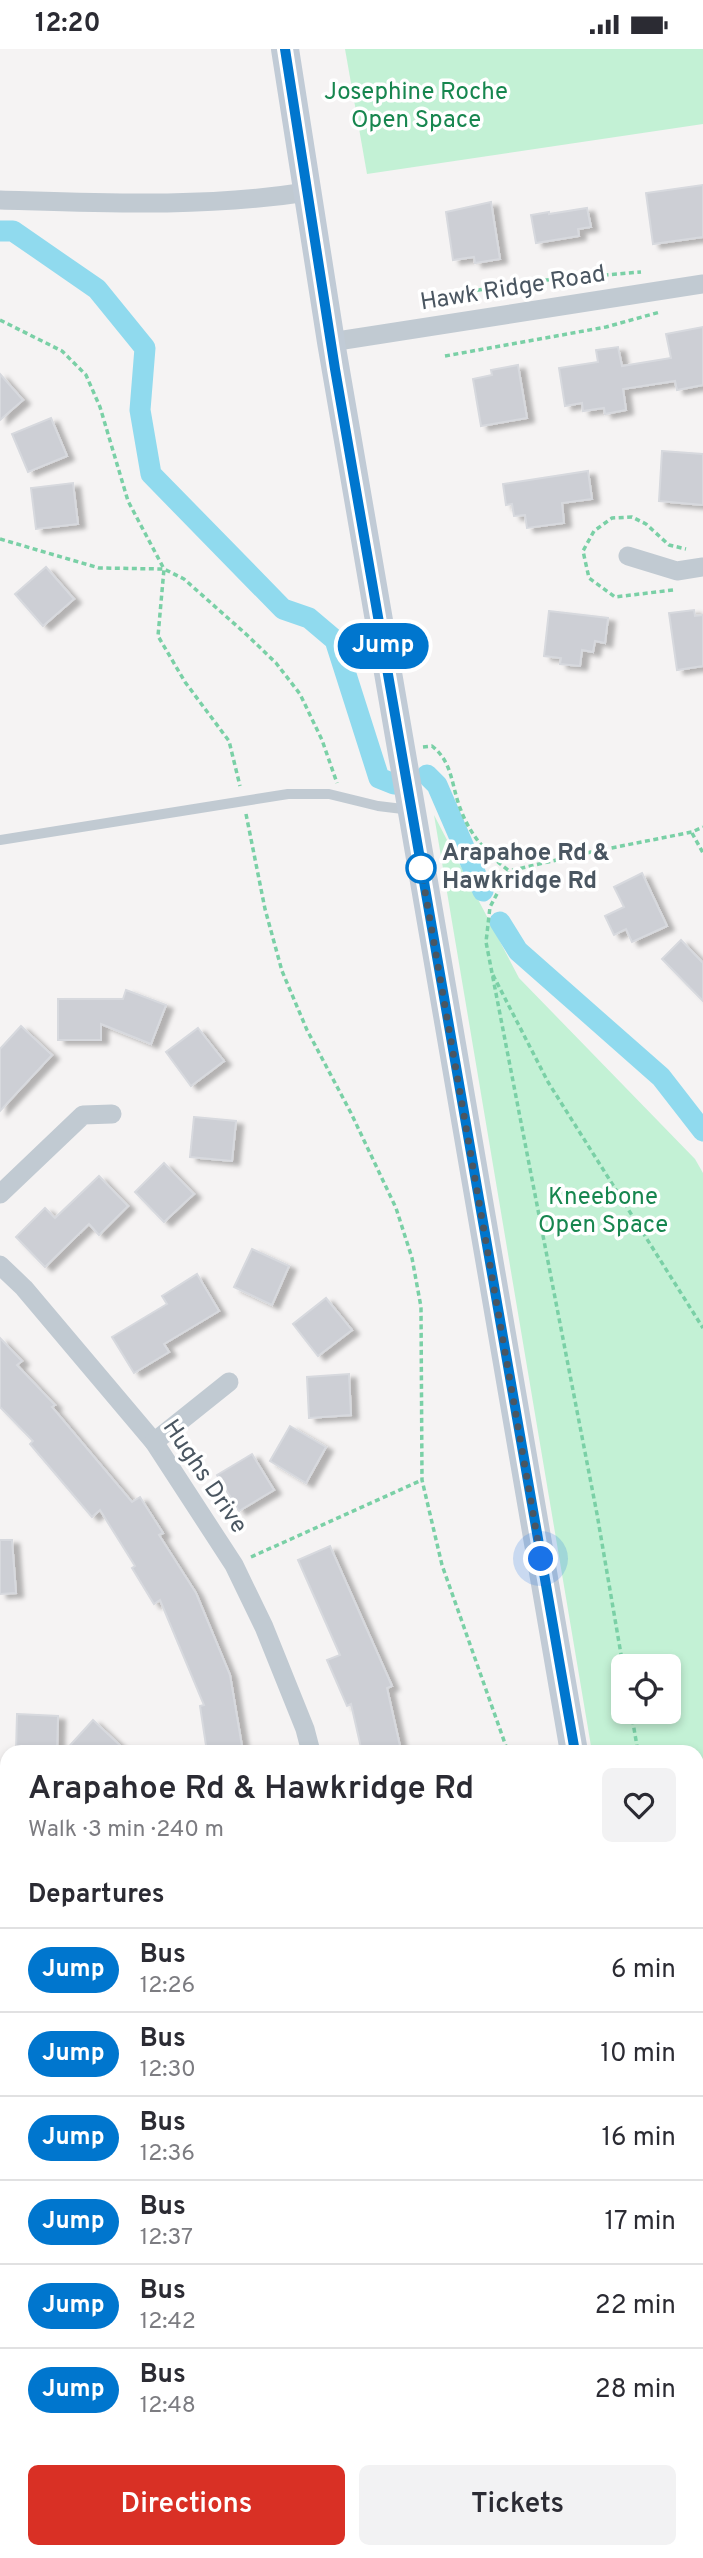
<!DOCTYPE html>
<meta charset="utf-8">
<style>
body{margin:0;font-family:Overpass,sans-serif;background:#f2f2f3;color:#2b2b33;height:100vh;display:flex;flex-direction:column;font-size:26px;white-space:nowrap}
*{box-sizing:border-box;margin:0}
p{font-size:23px;color:#7c7c81}
.icon{flex:none;width:38px;height:38px;fill:none;stroke:currentColor;stroke-width:2;stroke-linecap:round;stroke-linejoin:round}
.map{position:relative;flex:1;overflow:hidden}
.drawer{position:absolute;left:0px;top:1696px;width:704px;height:814px;display:flex;flex-direction:column;background:#fff;border-radius:21px 21px 0 0;box-shadow:0 4px 10px #0003}
.drawer>*{flex:none}
.badge{padding:0 14px;border-radius:23px;font-size:24px;line-height:46px}
.fabs{position:absolute;left:611px;top:1605px;display:grid;gap:14px}
.fabs a{display:grid;place-items:center;width:70px;height:70px;border-radius:10px;background:#fff;box-shadow:0 4px 10px #0003;font-size:35px}
.you{position:absolute;width:35px;height:35px;margin:-18px;border:5px solid #fff;border-radius:50%;background:#1a73e8;box-shadow:0 0 0 10px #1a73e833}
.map>.badge{position:absolute;translate:-50% -50%;box-shadow:0 0 0 4px #fff}
h2{padding:0 28px;font-size:26px;line-height:63px}
.round{display:grid;place-items:center;flex:none;width:74px;height:74px;border-radius:10px;background:#f2f2f3}
.summary{display:flex;align-items:center;justify-content:space-between;height:119px;padding:0 28px}
h1{font-size:33px;font-weight:600;line-height:52px}
.action{display:flex;gap:14px;margin-top:auto;padding:14px 28px}
.action a{flex:1;height:80px;border-radius:10px;background:#d93025;color:#fff;font-size:28px;font-weight:600;line-height:80px;text-align:center}
.action a+a{background:#f2f2f3;color:#2b2b33}
ul{padding:0;list-style:none}
li{display:flex;align-items:center;gap:21px;height:84px;padding:0 28px;border-top:2px solid #e1e1e2}
li div{flex:1}
li b{display:block;font-size:26px}
li em{font-style:normal}
li .badge{min-width:77px;font-weight:700;text-align:center}
.status{display:flex;justify-content:space-between;align-items:center;height:49px;padding:0 35px;background:#fff;direction:ltr}
.status svg{height:19px;fill:currentColor}
.map>svg:first-child{display:block}
</style>
<div class="status"><b>12:20</b><svg viewBox="0 0 49 12"><path d="M0 12V9h3v3zM5 12V6h3v6zM10 12V3h3v9zM15 12V0h3v12zM26 1h20v11H26zM47 4h2v5h-2z"/></svg></div>
<div class="map">
<svg width="703" height="2509" viewBox="0 0 703 2509">
<defs>
<filter id="shadow"><feDropShadow dx="7" dy="4" stdDeviation="2" flood-color="#0004"/></filter>
</defs>
<rect width="100%" height="100%" fill="#f5f3f3"/>
<g fill="#c3f1d5" fill-rule="evenodd">
<polygon points="345,0 703,0 703,75 367,125"/>
<path d="M434,766L519,929L695,1110L703,1124V2363L696,2325V1703H592ZM623,1617H668V1662H623Z"/>
</g>
<g fill="none" stroke-linecap="round" stroke-linejoin="round">
<g stroke="#90daee" stroke-width="21">
<polyline points="0,182 13,182 97,240 145,299 140,361 151,425 283,560 309,569 335,591 379,729 394,735"/>
<polyline points="427,726 437,736 483,842"/>
<polyline points="500,873 518,902 661,1028 703,1082"/>
</g>
</g>
<g fill="#cdcfd5" stroke="#d7d9de" stroke-width="2" filter="url(#shadow)">
<polygon points="703,136 703,188 653,195 646,144"/>
<polygon points="491,153 500,210 475,214 474,208 453,211 446,163"/>
<polygon points="587,159 591,178 578,180 579,187 536,194 531,166 549,163 549,165"/>
<polygon points="703,278 703,336 677,341 675,332 623,340 626,361 605,365 604,359 583,362 582,354 565,357 559,319 598,313 596,301 618,298 622,317 671,309 666,285"/>
<polygon points="518,316 527,369 481,377 473,330 492,326 491,321"/>
<polygon points="0,325 23,351 0,371"/>
<polygon points="51,369 67,407 28,423 12,385"/>
<polygon points="662,402 703,405 703,456 659,452"/>
<polygon points="588,422 592,450 562,454 564,474 527,479 525,466 514,467 512,455 506,456 503,435"/>
<polygon points="73,434 78,475 36,480 31,439"/>
<polygon points="46,518 74,550 43,577 15,545"/>
<polygon points="694,561 695,567 703,566 703,617 677,621 669,564"/>
<polygon points="549,562 608,569 605,594 595,592 593,603 582,601 580,617 560,615 561,609 544,607"/>
<polygon points="642,824 667,877 632,893 626,880 614,886 605,867 624,858 614,838"/>
<polygon points="681,891 703,914 703,952 662,910"/>
<polygon points="126,941 166,956 151,995 101,975 101,991 58,991 58,950 123,950"/>
<polygon points="21,977 52,1006 0,1062 0,1000"/>
<polygon points="198,979 224,1012 191,1037 166,1003"/>
<polygon points="194,1068 236,1072 232,1112 190,1108"/>
<polygon points="164,1114 194,1145 164,1173 135,1143"/>
<polygon points="99,1127 128,1157 99,1186 89,1175 45,1218 16,1188 45,1159 55,1169"/>
<polygon points="252,1200 289,1217 272,1256 234,1238"/>
<polygon points="197,1225 219,1262 164,1295 169,1303 134,1324 112,1288 167,1255 162,1247"/>
<polygon points="326,1249 352,1281 318,1307 293,1275"/>
<polygon points="0,1289 22,1312 17,1316 55,1356 52,1358 132,1453 140,1448 163,1484 159,1486 196,1544 230,1626 243,1703 207,1703 200,1657 204,1656 160,1551 154,1555 132,1519 135,1517 100,1461 92,1468 30,1395 33,1392 0,1358"/>
<polygon points="349,1325 351,1366 309,1369 307,1328"/>
<polygon points="290,1377 326,1398 306,1434 270,1412"/>
<polygon points="252,1405 274,1441 239,1462 217,1426"/>
<polygon points="0,1491 12,1491 16,1544 0,1545"/>
<polygon points="330,1497 392,1637 387,1639 400,1697 362,1703 351,1655 347,1657 327,1611 340,1606 298,1511"/>
<polygon points="17,1665 58,1667 57,1703 16,1703"/>
<polygon points="93,1671 127,1703 64,1703"/>
</g>
<g fill="none" stroke-linecap="round" stroke-linejoin="round">
<g stroke="#7ad0a6" stroke-width="3.5" stroke-dasharray="5 3.5" stroke-linecap="butt">
<polyline points="435,248 534,232 641,223"/>
<polyline points="0,271 62,302 86,326 100,358 128,452 164,520 158,587 185,633 229,692 240,737"/>
<polyline points="445,307 606,278 660,263"/>
<polyline points="0,490 99,519 164,520 184,530 247,586 276,614 300,645 322,691 337,734"/>
<polyline points="673,541 615,548 589,529 583,502 594,482 612,469 632,468 646,475 669,496 686,500"/>
<path d="M423,698L432,697C452,713 451,733 459,756C469,785 485,803 509,822"/>
<polyline points="246,765 265,860 282,922 307,981 351,1064 396,1159 412,1209 421,1258 422,1431 442,1516 508,1703"/>
<polyline points="692,784 703,804"/>
<polyline points="493,926 548,1033 703,1279"/>
<polyline points="251,1508 422,1431"/>
<polyline points="623,1617 597,1465 486,893 490,858 509,822 591,803 692,783 703,778"/>
<polyline points="631,1662 638,1703"/>
<polyline points="696,2038 703,2076"/>
<polyline points="669,2502 671,2509"/>
<polyline points="388,2509 398,2502"/>
</g>
<polyline stroke="#c1cad2" stroke-width="10" points="0,791 288,745 329,745 378,757 411,761"/>
<g stroke="#c1cad2" stroke-width="19">
<path d="M0,151C103,154 205,159 307,143"/>
<polyline points="331,293 703,235"/>
<polyline points="628,507 677,522 703,518"/>
<polyline points="0,1145 83,1066 112,1065"/>
<polyline points="0,1216 24,1239 154,1393 234,1516 264,1578 305,1680 311,1703"/>
<polyline points="154,1393 229,1333"/>
<polyline points="0,1795 7,1794"/>
<polyline points="0,2081 7,2080"/>
<polyline points="0,2414 7,2415"/>
<polyline points="154,2502 155,2509"/>
<polyline points="188,2502 189,2509"/>
</g>
<g stroke="#c1cbd6" stroke-width="28">
<polyline points="285,0 331,293 574,1703"/>
<polyline points="696,2461 703,2502"/>
<polyline points="592,2509 635,2502"/>
</g>
</g>
<g fill="none" stroke-linecap="round" stroke-linejoin="round">
<defs>
<polyline id="line" points="285,0 335,320 575,1703"/>
</defs>
<use href="#line" stroke="#fff" stroke-width="16"/>
<use href="#line" stroke="#0076ce" stroke-width="10"/>
<polyline stroke="#4a5661" stroke-width="7" stroke-dasharray="0 12.6" points="421,819 541,1510"/>
</g>
<circle fill="#fff" stroke="#0076ce" stroke-width="3.5" cx="421" cy="819" r="14"/>
<g text-anchor="middle" dominant-baseline="central" stroke-width="7" stroke-linejoin="round" paint-order="stroke">
<g font-size="24" fill="#17864f" stroke="#fff">
<text x="416" y="44">Josephine Roche<tspan x="416" dy="28">Open Space</tspan></text>
<text x="603" y="1149">Kneebone<tspan x="603" dy="28">Open Space</tspan></text>
</g>
<g font-size="24" fill="#4a5661" stroke="#fff">
<text transform="translate(513 240) rotate(-9)">Hawk Ridge Road</text>
<text transform="translate(204 1428) rotate(56)">Hughs Drive</text>
</g>
<g font-size="24" font-weight="bold" fill="#4a5661" stroke="#fff" text-anchor="start">
<text x="442" y="805">Arapahoe Rd &amp;<tspan x="442" dy="28">Hawkridge Rd</tspan></text>
</g>
</g>
</svg>
<div class="fabs">
<a><svg class="icon" aria-label="locate" viewBox="0 0 24 24"><circle cx="12" cy="12" r="6"/><path d="M12 2v4M12 18v4M2 12h4M18 12h4"/></svg></a>
</div>
<div class="you" style="left:541px;top:1510px"></div>
<b class="badge" style="left:383px;top:597px;background:#0076ce;color:#fff">Jump</b>
<section class="drawer">
<div class="summary"><div><h1>Arapahoe Rd &amp; Hawkridge Rd</h1><p>Walk · 3 min · 240 m</p></div><a class="round"><svg class="icon" aria-label="heart" viewBox="0 0 24 24"><path d="M12 20l-8-8c-3-5 5-10 8-4 3-6 11-1 8 4z"/></svg></a></div>
<h2>Departures</h2>
<ul>
<li><span class="badge" style="background:#0076ce;color:#fff">Jump</span><div><b>Bus</b><p>12:26</p></div><em>6 min</em></li>
<li><span class="badge" style="background:#0076ce;color:#fff">Jump</span><div><b>Bus</b><p>12:30</p></div><em>10 min</em></li>
<li><span class="badge" style="background:#0076ce;color:#fff">Jump</span><div><b>Bus</b><p>12:36</p></div><em>16 min</em></li>
<li><span class="badge" style="background:#0076ce;color:#fff">Jump</span><div><b>Bus</b><p>12:37</p></div><em>17 min</em></li>
<li><span class="badge" style="background:#0076ce;color:#fff">Jump</span><div><b>Bus</b><p>12:42</p></div><em>22 min</em></li>
<li><span class="badge" style="background:#0076ce;color:#fff">Jump</span><div><b>Bus</b><p>12:48</p></div><em>28 min</em></li>
</ul>
<div class="action"><a>Directions</a><a>Tickets</a></div>
</section>
</div>
